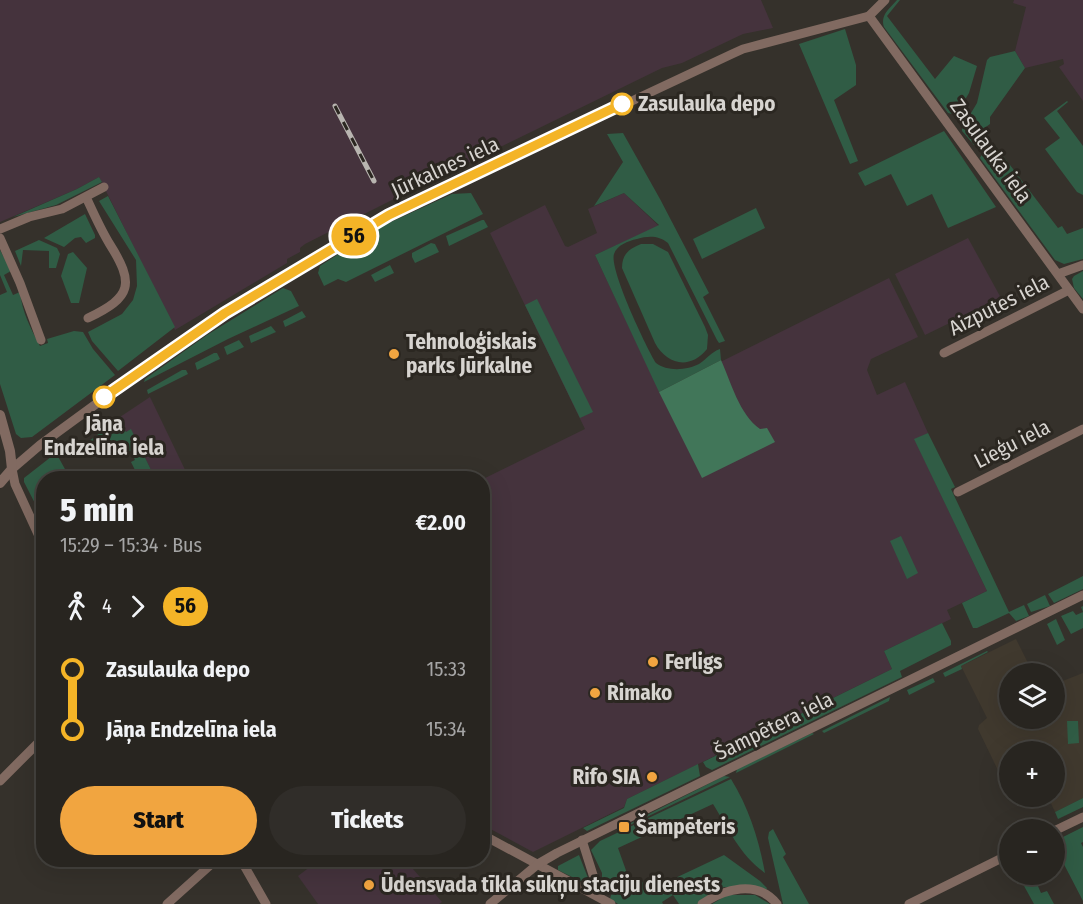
<!DOCTYPE html>
<meta charset="utf-8">
<style>
body{margin:0;font-family:"Fira Sans Condensed",sans-serif;background:#302d29;color:#f1f3f6;height:100vh;display:flex;flex-direction:column;font-size:22px;white-space:nowrap}
*{box-sizing:border-box;margin:0}
p{font-size:20px;color:#a5a5a5}
.icon{flex:none;width:33px;height:33px;fill:none;stroke:currentColor;stroke-width:2;stroke-linecap:round;stroke-linejoin:round}
.map{position:relative;flex:1;overflow:hidden}
.details{position:absolute;left:36px;top:471px;width:454px;height:396px;display:flex;flex-direction:column;background:#282520;border-radius:24px;box-shadow:0 6px 24px #0002,0 0 0 2px #44423e}
.details>*{flex:none}
.badge{padding:0 12px;border-radius:20px;font-size:21px;line-height:39px}
.controls{position:absolute;left:999px;top:663px;display:grid;gap:12px}
.controls a{display:grid;place-items:center;width:66px;height:66px;border-radius:50%;background:#282520;box-shadow:0 6px 24px #0002,0 0 0 2px #44423e;font-size:30px}
.map>.badge{position:absolute;translate:-50% -50%;box-shadow:0 0 0 3px #fff}
.legs{display:flex;align-items:center;gap:9px;height:66px;padding:0 24px;font-size:20px}
.legs p{margin-inline-start:auto}
.summary{display:flex;align-items:center;justify-content:space-between;height:102px;padding:0 24px}
h1{font-size:33px;font-weight:800;line-height:45px}
.button{display:flex;gap:12px;margin-top:auto;padding:12px 24px}
.button a{flex:1;height:69px;border-radius:36px;background:#f1a540;color:#111;font-size:24px;font-weight:800;line-height:69px;text-align:center}
.button a+a{background:#302d29;color:#f1f3f6}
ul{padding:0 24px;list-style:none}
li{display:flex;align-items:center;gap:21px;height:60px;font-size:22px}
li i{display:grid;place-items:center;width:9px;height:100%;margin:0 8px;background:currentColor}
li i::after{content:'';width:15px;height:15px;margin:-8px;border:4px solid;border-radius:50%;background:#282520}
li p{margin-inline-start:auto}
li:first-child i{background:linear-gradient(#0000 50%,currentColor 0)}
li:last-child i{background:linear-gradient(currentColor 50%,#0000 0)}
.map>svg:first-child{display:block}
</style>
<div class="map">
<svg width="1083" height="904" viewBox="0 0 1083 904">
<rect width="100%" height="100%" fill="#35312b"/>
<polygon fill="#40392e" points="1016,639 1033,673 1010,674 1010,718 1054,718 1055,684 1083,673 1083,798 1055,812 1048,797 1054,796 1054,752 1010,752 1009,787 1007,789 978,729 979,725 987,718 961,666"/>
<g fill="#45333d">
<polygon points="0,0 761,0 773,28 743,34 682,63 662,68 386,203 305,244 300,248 300,252 287,259 287,263 175,330 99,177 77,189 0,222"/>
<polygon points="1014,0 1083,0 1083,101 1059,67 1064,64 1063,59 1025,68 1015,51 1026,7 1013,3"/>
<polygon points="624,193 659,226 595,255 660,392 889,278 918,337 871,359 867,370 877,395 905,382 928,433 915,440 987,591 947,610 951,619 884,651 892,669 627,799 624,807 533,852 483,825 483,479 585,429 490,233 545,205 565,246 568,247 597,233 588,209"/>
<polygon points="968,238 1001,298 925,335 895,274"/>
<polygon points="150,397 189,478 155,478 131,430 126,432 118,420 121,418 120,417"/>
<polygon points="319,860 405,860 442,902 439,904 318,904 298,876"/>
</g>
<g fill="#305c45">
<path d="M897,0H900L887,16L935,79L954,56L977,66L969,93L956,115L948,113L884,27C880,15 890,8 897,0Z"/>
<polygon points="845,29 856,65 856,85 834,100 858,161 850,164 799,44"/>
<polygon points="1015,51 1025,68 990,117 990,124 983,129 988,135 974,145 962,131 962,128 977,103 987,60 990,57"/>
<polygon points="1067,101 1068,102 1057,111 1083,146 1083,195 1077,192 1045,149 1060,138 1044,118"/>
<polygon points="944,131 996,207 948,228 932,194 907,206 891,174 865,186 858,173"/>
<path d="M623,133L660,199L709,293L703,297L725,341L719,343L717,340L668,243C658,235 648,236 637,239C628,241 617,245 614,254C609,269 646,347 656,363C667,372 688,370 699,364C707,359 711,352 720,349L721,360L659,392L595,255L659,225L624,193L594,206L623,162L607,134Z"/>
<polygon points="994,144 1058,228 1062,226 1067,234 1083,228 1083,259 1064,264 1055,260 980,158 983,152"/>
<polygon points="99,177 102,182 56,205 13,217 77,189"/>
<polygon points="471,193 483,214 346,282 338,279 324,286 318,273 320,266 380,227 452,194"/>
<polygon points="108,196 175,327 118,371 92,341 88,332 122,314 133,300 137,286 136,260 99,201"/>
<polygon points="756,208 765,228 702,259 693,239"/>
<polygon points="85,214 95,235 95,238 86,243 81,237 75,238 64,247 44,238"/>
<polygon points="482,220 484,220 488,227 449,246 446,236"/>
<polygon points="39,240 57,248 60,254 56,268 49,268 49,251 23,250 21,266 15,251"/>
<polygon points="431,243 435,244 439,252 415,263 412,257 412,253"/>
<path d="M641,244H653L668,252L705,327L708,335L707,349C690,370 667,365 655,343L622,268C622,254 629,249 641,244Z"/>
<path d="M0,250L11,271L4,275L13,295L20,292C22,312 31,329 40,346L48,343L47,339L74,331L83,332L93,349L115,375L32,437L21,438L16,434L0,384V295L7,292L0,275Z"/>
<polygon points="73,252 87,268 79,303 71,303 61,276 68,254"/>
<polygon points="390,265 394,273 375,282 371,275"/>
<polygon points="1083,271 1083,299 1074,288 1072,279 1074,276"/>
<polygon points="283,288 291,291 299,306 228,339 144,382 145,379 207,335"/>
<polygon points="537,299 593,412 580,418 525,305"/>
<polygon points="302,311 306,317 285,327 283,321"/>
<polygon points="271,326 276,332 251,343 249,336"/>
<polygon points="239,340 244,347 227,355 224,347"/>
<polygon points="214,353 217,353 220,359 197,370 195,363"/>
<polygon points="182,370 186,370 188,374 148,394 147,390"/>
<polygon points="118,420 126,432 131,429 155,478 139,478 131,462 135,460 131,451 127,453 123,446 99,457 89,441"/>
<polygon points="928,433 955,487 951,489 1009,612 1024,605 1029,616 1016,621 1009,613 977,628 973,628 962,603 987,591 914,439"/>
<polygon points="56,453 70,478 44,478 43,526 43,519 24,482 24,478"/>
<polygon points="901,536 918,573 907,579 890,541"/>
<polygon points="1083,576 1083,589 1054,603 1048,594"/>
<polygon points="1045,595 1050,606 1031,612 1027,604"/>
<polygon points="1083,606 1083,628 1071,634 1061,616 1073,611 1076,615 1083,612 1081,607"/>
<polygon points="1056,619 1065,640 1057,645 1047,624"/>
<polygon points="942,623 951,641 951,645 900,671 902,677 712,770 706,767 703,762 892,669 884,651"/>
<polygon points="987,651 988,652 961,666 962,669 945,677 943,673"/>
<polygon points="933,678 935,682 909,695 907,690"/>
<polygon points="890,697 889,701 824,733 822,731"/>
<polygon points="1067,721 1078,721 1079,743 1068,744"/>
<polygon points="812,733 814,734 736,773 737,769"/>
<polygon points="698,764 700,776 587,831 583,828 624,808 627,799"/>
<polygon points="724,776 730,777 630,825 629,824"/>
<path d="M731,779C749,808 759,840 765,873C740,855 729,830 713,804L618,848L628,876L610,885L602,882V873L591,850L600,841Z"/>
<polygon points="1083,798 1083,807 1058,819 1055,812"/>
<polygon points="1083,827 1083,842 1081,843 1083,847 1083,901 1054,845 1055,841"/>
<polygon points="773,829 786,854 783,857 809,904 783,904 768,838 769,832"/>
<polygon points="579,855 590,883 588,885 558,870 558,866"/>
<polygon points="724,855 760,881 767,888 766,890 747,887 724,887 697,904 679,904 673,895 662,902 663,904 618,904 610,899 611,895 634,883 646,882 652,889"/>
<polygon points="1018,875 1033,875 1041,893 1047,891 1054,904 1034,904"/>
<polygon points="727,895 755,895 770,904 712,904"/>
</g>
<path fill="#417659" d="M721,360C731,382 739,414 760,429L767,428L775,442L702,478L659,392Z"/>
<g fill="none" stroke-linecap="round" stroke-linejoin="round">
<g stroke="#816a61" stroke-width="9">
<polyline points="869,16 1083,309"/>
<path d="M86,197C93,212 100,228 109,243C135,284 132,297 88,318"/>
<polyline points="0,229 29,217 62,209 104,187"/>
<polyline points="0,238 20,283 41,340"/>
<polyline points="1058,274 1083,265"/>
<polyline points="944,353 1069,290"/>
<polyline points="958,492 1083,429"/>
<polyline points="44,547 15,484 12,469 40,445 189,336 389,215 732,54 743,49 869,16 885,0"/>
<polyline points="0,781 44,737"/>
<polyline points="1054,831 1083,817"/>
<polyline points="483,835 611,904"/>
<polyline points="582,840 600,897"/>
<polyline points="241,860 266,904"/>
<polyline points="167,904 216,860"/>
<polyline points="490,904 538,864 557,853 1083,595"/>
<path d="M702,904C724,889 757,879 777,904"/>
<polyline points="909,904 1010,854"/>
</g>
<polyline stroke="#816a61" stroke-width="10" points="0,415 10,451 12,469 0,483"/>
<defs>
<polyline id="rail" points="335,106 374,181"/>
</defs>
<use href="#rail" stroke="#b8b5b0" stroke-width="5"/>
<use href="#rail" stroke="#2b2721" stroke-width="3" stroke-dasharray="9" stroke-linecap="butt"/>
</g>
<g fill="none" stroke-linecap="round" stroke-linejoin="round">
<defs>
<polyline id="line-1" points="104,397 225,313 389,215 622,104"/>
</defs>
<use href="#line-1" stroke="#fff" stroke-width="14"/>
<use href="#line-1" stroke="#f4b427" stroke-width="9"/>
</g>
<g fill="#fff" stroke="#f4b427" stroke-width="3">
<circle cx="622" cy="104" r="10"/>
<circle cx="104" cy="397" r="10"/>
</g>
<g fill="#f1a540" stroke="#2b2721" stroke-width="2">
<circle cx="394" cy="354" r="6"/>
<circle cx="653" cy="662" r="6"/>
<circle cx="595" cy="693" r="6"/>
<circle cx="652" cy="777" r="6"/>
<rect x="618" y="821" width="12" height="12" rx="3"/>
<circle cx="369" cy="885" r="6"/>
</g>
<g text-anchor="middle" dominant-baseline="central" stroke-width="6" stroke-linejoin="round" paint-order="stroke">
<g font-size="21" font-weight="bold" fill="#d7d4d0" stroke="#2b2721" text-anchor="start">
<text x="638" y="104">Zasulauka depo</text>
<text x="104" y="424" text-anchor="middle">Jāņa<tspan x="104" dy="24">Endzelīna iela</tspan></text>
</g>
<g font-size="21" fill="#d7d4d0" stroke="#2b2721">
<text transform="translate(991 151) rotate(54)">Zasulauka iela</text>
<text transform="translate(445 167) rotate(-25)">Jūrkalnes iela</text>
<text transform="translate(999 305) rotate(-27)">Aizputes iela</text>
<text transform="translate(1012 444) rotate(-27)">Lieģu iela</text>
<text transform="translate(774 726) rotate(-26)">Šampētera iela</text>
</g>
<g font-size="21" font-weight="bold" fill="#d7d4d0" stroke="#2b2721" text-anchor="start">
<text x="406" y="342">Tehnoloģiskais<tspan x="406" dy="24">parks Jūrkalne</tspan></text>
<text x="665" y="662">Ferligs</text>
<text x="607" y="693">Rimako</text>
<text x="640" y="777" text-anchor="end">Rifo SIA</text>
<text x="636" y="827">Šampēteris</text>
<text x="381" y="885">Ūdensvada tīkla sūkņu staciju dienests</text>
</g>
</g>
</svg>
<div class="controls">
<a><svg class="icon" aria-label="layers" viewBox="0 0 24 24"><path d="M12 4l9 5-9 5-9-5zM3 14l9 5 9-5"/></svg></a>
<a>+</a>
<a>−</a>
</div>
<b class="badge" style="left:354px;top:236px;background:#f4b427;color:#111">56</b>
<section class="details">
<div class="summary"><div><h1>5 min</h1><p>15:29 – 15:34 · Bus</p></div><b>€2.00</b></div>
<div class="legs"><svg class="icon" aria-label="walk" viewBox="0 0 24 24"><circle cx="13" cy="4" r="2"/><path d="M13 8l-2 6 4 7M11 14l-3 7M7 12l3-4h3l4 4"/></svg>4<svg class="icon" aria-label="forward" viewBox="0 0 24 24"><path d="M9 5l7 7-7 7"/></svg><b class="badge" style="background:#f4b427;color:#111">56</b></div>
<ul>
<li><i style="color:#f4b427"></i><b>Zasulauka depo</b><p>15:33</p></li>
<li><i style="color:#f4b427"></i><b>Jāņa Endzelīna iela</b><p>15:34</p></li>
</ul>
<div class="button"><a>Start</a><a>Tickets</a></div>
</section>
</div>
